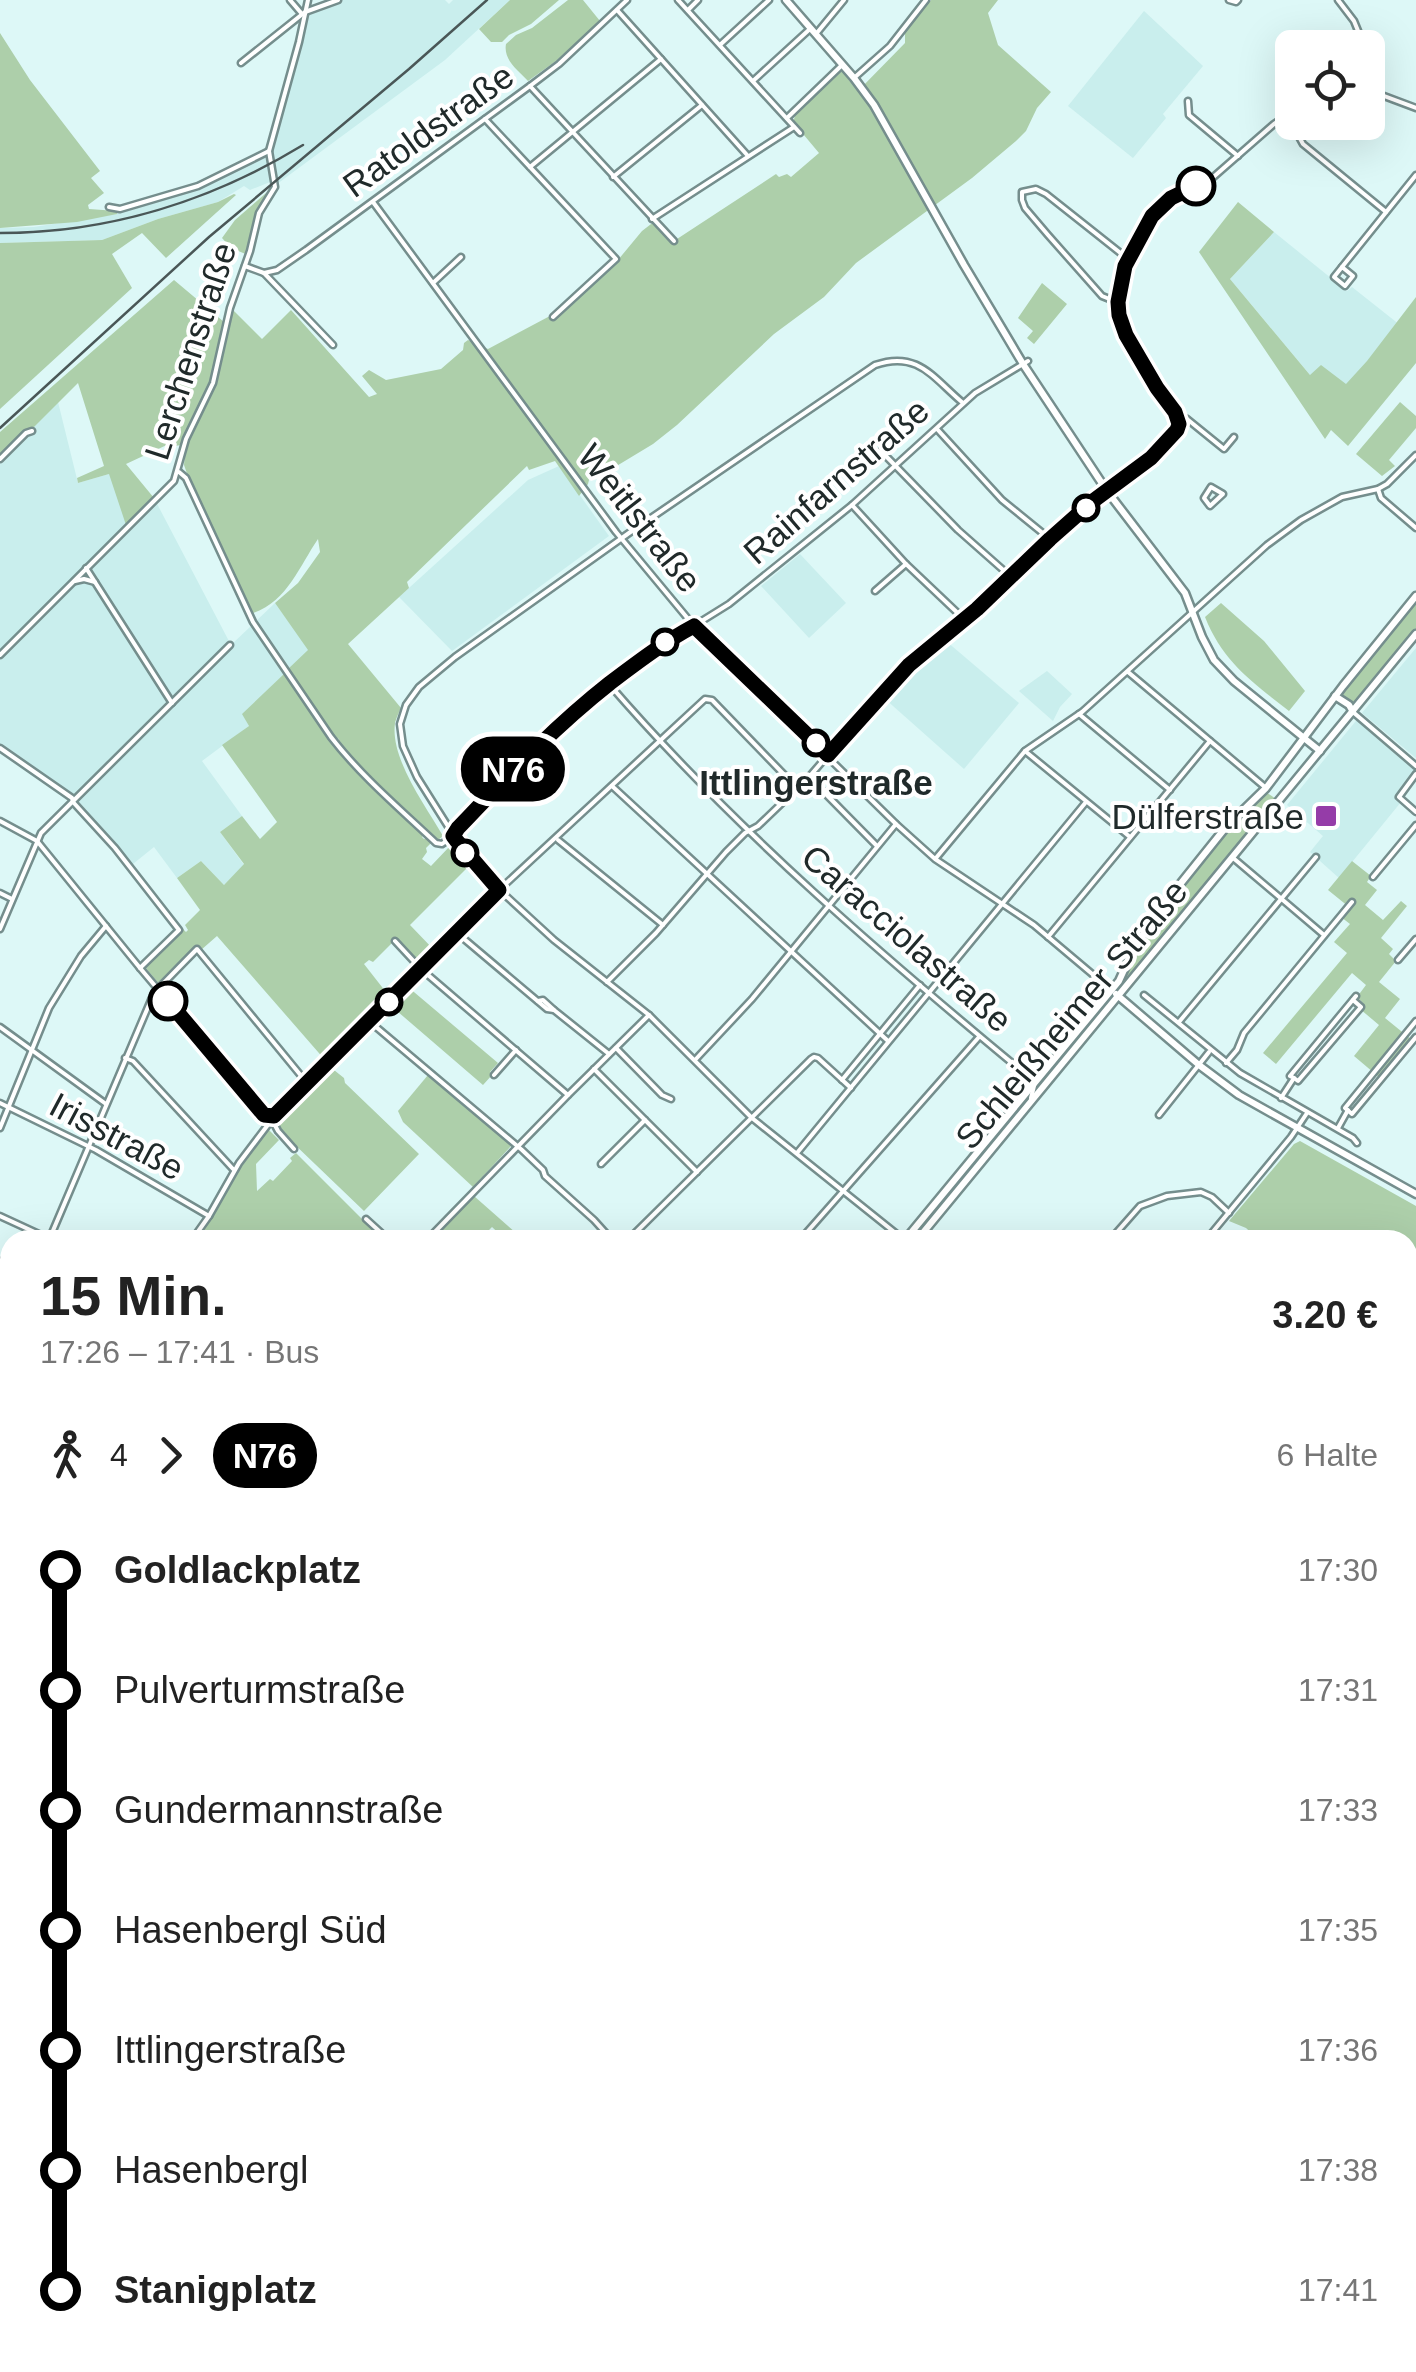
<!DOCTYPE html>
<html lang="de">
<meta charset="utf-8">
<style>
body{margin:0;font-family:Arial,sans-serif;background:#f2f2f2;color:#222;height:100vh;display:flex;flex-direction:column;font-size:38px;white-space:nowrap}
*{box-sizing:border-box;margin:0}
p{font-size:32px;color:#767676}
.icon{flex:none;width:55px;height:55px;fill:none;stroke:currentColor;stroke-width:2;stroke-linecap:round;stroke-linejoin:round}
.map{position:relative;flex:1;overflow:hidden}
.details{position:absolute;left:0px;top:1230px;width:1418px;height:1142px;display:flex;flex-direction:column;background:#fff;border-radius:30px 30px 0 0;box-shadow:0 10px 40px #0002}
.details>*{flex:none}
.badge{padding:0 20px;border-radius:32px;font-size:35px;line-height:65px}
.tools{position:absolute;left:1275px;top:30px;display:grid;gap:20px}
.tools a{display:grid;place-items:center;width:110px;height:110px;border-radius:15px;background:#fff;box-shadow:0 10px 40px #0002;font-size:50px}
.map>.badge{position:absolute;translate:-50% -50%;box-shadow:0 0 0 5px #fff}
.legs{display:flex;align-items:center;gap:15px;height:110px;padding:0 40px;font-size:32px}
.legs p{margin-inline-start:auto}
.overview{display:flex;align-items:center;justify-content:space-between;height:170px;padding:0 40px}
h1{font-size:55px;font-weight:800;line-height:75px}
ul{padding:0 40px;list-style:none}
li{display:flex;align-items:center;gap:35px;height:120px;font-size:38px}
li i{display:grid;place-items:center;width:15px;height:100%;margin:0 12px;background:currentColor}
li i::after{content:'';width:25px;height:25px;margin:-12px;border:8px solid;border-radius:50%;background:#fff}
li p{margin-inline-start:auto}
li:first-child i{background:linear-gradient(#0000 50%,currentColor 0)}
li:last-child i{background:linear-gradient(currentColor 50%,#0000 0)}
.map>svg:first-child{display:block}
</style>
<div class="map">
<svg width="1416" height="2372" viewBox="0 0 1416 2372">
<rect width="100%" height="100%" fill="#ddf8f7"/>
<g fill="#c9eeed">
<polygon points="335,0 445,0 449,4 453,0 510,0 445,60 273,187 270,182 250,190 244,186 218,202 158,219 102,240 0,243 0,228 34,227 116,214 117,211 186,192 268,156 306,9"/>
<polygon points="1144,11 1203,66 1163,114 1166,118 1133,158 1068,106"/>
<polygon points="1274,232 1347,291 1352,287 1400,325 1347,386 1311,376 1230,279"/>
<polygon points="58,402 78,483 109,474 154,498 231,645 275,603 309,650 243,714 249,726 202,761 242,816 220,832 244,865 224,885 201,861 177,878 154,847 128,868 73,799 0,748 0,461"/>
<polygon points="559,466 609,536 452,651 399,597 528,480"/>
<polygon points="800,554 846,603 809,638 761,586"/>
<polygon points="946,641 1019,703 964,769 884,698"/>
<polygon points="1416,648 1416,758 1362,713"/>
<polygon points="1047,671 1072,694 1060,707 1053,721 1019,691"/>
<polygon points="1360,716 1416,763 1416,777 1401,795 1401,802 1339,878 1310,852 1323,836 1287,805"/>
<polygon points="10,1627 10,2013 0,2015 0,1630"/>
<polygon points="787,2362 797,2372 438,2372 428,2363"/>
<polygon points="123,2363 293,2363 300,2372 134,2372"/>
</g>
<g fill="#adcfaa">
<polygon points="510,0 559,0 531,24 509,35 502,42 491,42 479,29"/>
<path d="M568,0H583L600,21L556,61L528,81C518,70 503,60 506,44L516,35L532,28Z"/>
<path d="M931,0H998L988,13L998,45L1051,92L1037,108L1026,131L1016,141L972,178L856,263L824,297L774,334L677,425L653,444L605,473L591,472L588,484L579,496L555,461L529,470L527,466L407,582L409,588L348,644L401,708C400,709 395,722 395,723C390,759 426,806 443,836L438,840L362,770L424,834L422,837L424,839L428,838L432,842L426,848L427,852L422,859L431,866L450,846L469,866L410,925L435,951L422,964L397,938L373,962L369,960L364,964L389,996L325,1060L217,936L201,950L196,946L159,984L145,967L183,929L186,932L188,930L185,925L200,910L177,878L201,861L224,885L244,864L220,832L242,816L260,839L277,822L222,745L249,726L242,714L285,673L337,743L339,739L336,738L287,670L308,650L275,603L298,583L320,552L318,539C300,565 287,602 253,613L247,608L190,482L184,465L185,453L181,445L175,446L171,443L126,464L154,498L126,525L109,474L78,483L77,478L104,466L78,383L0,461V432L174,280L224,322L232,309L262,339L291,310L369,397L377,394L362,376L369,370L386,380L441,369L463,350L464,343L468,340L488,349L548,317H556L613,266L642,231L655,221L677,239L776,174L779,177L787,174L791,177L819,153L793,122L796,113L842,71L858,91L905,43V32Z"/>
<polygon points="0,33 30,80 100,171 91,178 104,193 88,205 89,209 117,211 117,214 77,222 0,228"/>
<polygon points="273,187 274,189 260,211 248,255 231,248 222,238 235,220"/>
<polygon points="234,194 236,195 166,258 142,233 112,254 132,288 0,409 0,243 102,240 158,219 218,202"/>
<polygon points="1238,202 1274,232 1230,279 1310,375 1321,365 1346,384 1367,361 1416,297 1416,363 1348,446 1331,430 1325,439 1199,252"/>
<polygon points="1042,283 1067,304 1034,344 1027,338 1033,331 1018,318"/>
<polygon points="1400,402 1416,416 1416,428 1389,460 1395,466 1382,476 1356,454"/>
<polygon points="1416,599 1416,630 1354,705 1339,693"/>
<path d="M1221,603L1264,641L1305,691L1289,711C1252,682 1223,662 1205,617Z"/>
<polygon points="1266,792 1276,799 1123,985 1121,984 1145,932 1236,819"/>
<polygon points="1352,861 1371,876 1367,882 1377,890 1365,905 1383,920 1401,901 1407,906 1381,938 1393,949 1389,954 1396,961 1379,982 1400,999 1385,1018 1412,1040 1380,1078 1354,1056 1379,1025 1360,1009 1364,1004 1357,997 1366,985 1352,973 1276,1064 1263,1053 1347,953 1334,942 1350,924 1341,917 1349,907 1328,890"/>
<polygon points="408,987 498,1063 490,1072 492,1075 483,1085 390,1005"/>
<polygon points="329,1066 344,1078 345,1083 419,1154 364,1211 291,1141 280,1129 277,1121"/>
<polygon points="428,1075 512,1145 473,1187 403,1122 398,1111"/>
<polygon points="269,1130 279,1140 256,1164 257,1191 270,1179 273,1181 292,1161 290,1158 296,1153 383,1240 195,1240 242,1163"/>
<polygon points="1300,1141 1416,1206 1416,1373 1408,1364 1408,1240 1259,1240 1246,1228 1229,1221 1294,1144"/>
<path d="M474,1196L524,1240H506L492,1227L479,1240H431C446,1225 457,1208 474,1196Z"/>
</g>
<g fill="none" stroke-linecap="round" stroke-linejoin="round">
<defs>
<g id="street">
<polyline points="290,0 302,14"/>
<polyline points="678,0 800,133"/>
<polyline points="1229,0 1236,2 1238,0"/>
<polyline points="1338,0 1354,21 1365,48"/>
<polyline points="617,10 748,156"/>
<polyline points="688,10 698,0"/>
<polyline points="816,34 844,0"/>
<polyline points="721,44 769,0"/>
<polyline points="1368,58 1371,90"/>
<polyline points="241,63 305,12 338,0"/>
<polyline points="854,78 890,46 926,0"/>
<polyline points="753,81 811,28"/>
<polyline points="530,86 674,241"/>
<polyline points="1368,90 1416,108"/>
<polyline points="1188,101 1189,115 1238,156"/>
<polyline points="1287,115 1303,144 1386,212"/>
<polyline points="787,118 841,66"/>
<polyline points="485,119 616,259 553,317"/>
<polyline points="530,167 661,59"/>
<polyline points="613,177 702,105"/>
<polyline points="373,202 616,532 694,626 896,824 935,859 1034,925 1110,989"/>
<polyline points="109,207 120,209 198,186 269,151"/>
<polyline points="652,219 794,127"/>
<polyline points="245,266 264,273 333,345"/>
<polyline points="1342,267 1416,175"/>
<polygon points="1342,267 1353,276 1345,286 1334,277"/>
<polyline points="264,273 277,270 306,250 530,86 559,64 627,0"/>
<polyline points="433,283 461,257"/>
<polyline points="1117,302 1102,296 1048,235 1025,208 1022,200 1022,192 1036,189 1046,194 1094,232 1123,255 1129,257"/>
<polyline points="1178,417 1187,419 1224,449 1234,437"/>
<polyline points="937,429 1002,500 1050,539"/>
<polyline points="881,451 958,530 1010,576"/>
<polyline points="0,459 26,433 32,431"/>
<path d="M179,472L186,478L253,622L331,737C361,776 400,809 436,843L442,844L453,836L519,763L571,715L639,660L729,604L852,505L975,393L1028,361"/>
<polygon points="1211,487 1223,494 1210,506 1204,498"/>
<polyline points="1378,489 1381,498 1416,528"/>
<polyline points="852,505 906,564 964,619"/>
<polyline points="86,568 172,703"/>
<polyline points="75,581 84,579 95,582"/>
<polyline points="875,591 906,564"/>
<polyline points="0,655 174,481 186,439 213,383 230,308 250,251 259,213 275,187 269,151 299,42 308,0"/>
<polyline points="1128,672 1266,788"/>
<path d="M609,684C736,831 886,959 1035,1082L1031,1098"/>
<polyline points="1353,712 1416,766"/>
<polyline points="1079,714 1170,790"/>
<polyline points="0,748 72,798 73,802 115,848 179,930 140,968"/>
<polyline points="1025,751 1130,837"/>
<polyline points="1416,774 1399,797 1416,812"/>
<polyline points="809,777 876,845"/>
<polyline points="612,786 888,1041"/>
<polyline points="0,821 37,841 140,968 264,1115 271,1118 278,1131 294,1149"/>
<polyline points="558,840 663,925"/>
<polyline points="1232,857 1324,935"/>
<polyline points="936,858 1025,751 1082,712 1267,545 1301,520 1342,497 1378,489 1387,484 1416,455"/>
<polyline points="1373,877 1416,825"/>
<polyline points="0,893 12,899"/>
<polyline points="0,929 41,833 230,645"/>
<polyline points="457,933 547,1009 554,1010 609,1054"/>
<polyline points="1048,937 1210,741"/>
<polyline points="395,941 421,969 568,1095"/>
<polyline points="1398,960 1416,939"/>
<polyline points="607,982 656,933 726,852 745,833 758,826 809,777 878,697 909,665 977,609 1093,501 1151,458 1177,430 1179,424 1175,412 1141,361 1126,335 1119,315 1118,302 1125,266 1139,237 1159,207 1180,192 1210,180 1274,124 1292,112"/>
<polyline points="1144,995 1240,1073 1353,1138 1357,1143"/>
<polyline points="538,1001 543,1000 554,1010"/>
<polyline points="369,1021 522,1150 543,1170 545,1176 594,1220 612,1240"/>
<polyline points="1416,1021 1345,1108 1352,1114 1416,1037"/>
<polyline points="1179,1022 1316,857"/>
<polyline points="0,1027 106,1104"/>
<polyline points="616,1048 662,1095 671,1099"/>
<polyline points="125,1058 133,1061 233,1169"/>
<polyline points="695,1060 752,999 896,824"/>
<polyline points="1226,1063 1237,1050 1244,1033 1352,902"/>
<polyline points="594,1069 697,1172"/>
<polyline points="494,1075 516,1050"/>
<polyline points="1294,1078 1298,1081 1361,1007 1353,1000"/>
<polyline points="842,1080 920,985"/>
<polyline points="1281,1098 1294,1078 1290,1076 1356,996"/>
<polyline points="0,1103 96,1150 209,1216"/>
<polyline points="1159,1115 1209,1052"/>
<polyline points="0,1128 49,1008 81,956 106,926"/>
<polyline points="1338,1128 1348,1110"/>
<polyline points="797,1153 1086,802"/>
<polyline points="601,1164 645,1120"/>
<polyline points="0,1216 52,1240"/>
<polyline points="366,1219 389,1240"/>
<path d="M903,1239L752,1118L649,1015L554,940L493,884L461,847L417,777L403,746L400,724L406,705L419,687L455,657L629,533L875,365C918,350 933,378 963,403"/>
<polyline points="49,1240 154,993 197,949 307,1083"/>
<polyline points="192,1240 209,1216 239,1163 267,1126 271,1118 277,1114 499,890 705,699 712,700 797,788"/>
<polyline points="427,1240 568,1095 649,1015"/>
<polyline points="628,1240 811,1059 814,1057 818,1058 851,1088"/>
<polyline points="800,1240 979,1037"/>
<polyline points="1110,1240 1140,1206 1167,1196 1201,1192 1212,1197 1229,1213"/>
<polyline points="1206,1240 1291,1137 1307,1113"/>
<polyline points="0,1261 10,1265"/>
<polyline points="0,1321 10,1326"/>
<polyline points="0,1372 10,1344"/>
<polyline points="1408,1435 1416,1443"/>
<polyline points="0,1447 10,1451"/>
<polyline points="0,1460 4,1449"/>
<polyline points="0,1536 10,1538"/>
<polyline points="1408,1558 1416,1568"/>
<polyline points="0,1646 10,1650"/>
<polyline points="1408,1675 1416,1685"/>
<polyline points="1408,1741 1416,1734"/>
<polyline points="1408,1898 1416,1892"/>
<polyline points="1408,1989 1416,1981"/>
<polyline points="1408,2046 1416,2056"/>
<polyline points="0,2076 10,2087"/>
<polyline points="1408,2106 1416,2118"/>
<polyline points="0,2205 10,2213"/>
<polyline points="302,2362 309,2372"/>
<polyline points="661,2362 675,2372"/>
<polyline points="792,2362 801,2372"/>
<polyline points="884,2362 893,2372"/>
<polyline points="1066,2362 1074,2372"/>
<polyline points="1149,2362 1162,2372"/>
<polyline points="1241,2362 1250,2372"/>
<polyline points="896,2372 907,2362"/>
<polyline points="984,2372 995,2362"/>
<polyline points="1090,2372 1098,2362"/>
<polyline points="1170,2372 1178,2362"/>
<polyline points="1307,2372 1320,2362"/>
</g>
<g id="secondary">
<polyline points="786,0 854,78 874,105 964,265 1023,364 1107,491 1185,593 1202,637 1214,660 1234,681 1320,751"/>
<polyline points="1335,696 1349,705 1353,712"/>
<polyline points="1116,994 1199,1065 1239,1095 1416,1194"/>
<polyline points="905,1240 1119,981 1135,946 1157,913 1226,827 1266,788 1343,686 1416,596"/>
<polyline points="917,1240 1416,634"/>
<polyline points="0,2323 10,2309"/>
<polyline points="0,2337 10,2325"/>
<polyline points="425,2372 434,2362"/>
</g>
<g id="primary">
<polyline points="0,2272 10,2280"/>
<polyline points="0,2283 10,2291"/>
<polyline points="1408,2313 1416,2306"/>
<polyline points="1408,2324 1416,2317"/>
<polyline points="99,2362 110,2372"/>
<polyline points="111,2362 122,2372"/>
<polyline points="1330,2372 1343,2362"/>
<polyline points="1344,2372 1357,2362"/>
</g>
</defs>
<use href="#street" stroke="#758e8d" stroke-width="9"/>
<use href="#secondary" stroke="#758e8d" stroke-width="11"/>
<use href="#primary" stroke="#2e7963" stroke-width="12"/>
<use href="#street" stroke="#fff" stroke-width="4"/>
<use href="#secondary" stroke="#fff" stroke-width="6"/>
<use href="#primary" stroke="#86c8b4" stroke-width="8"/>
<g stroke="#4a5757" stroke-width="2.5">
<path d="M0,233C108,233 211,201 303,145"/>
<polyline points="0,428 209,237 409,69 487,0"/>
<polyline points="0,1930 10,1940"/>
<polyline points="446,2362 456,2372"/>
</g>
</g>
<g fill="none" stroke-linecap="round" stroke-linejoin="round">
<defs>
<path id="line-1" d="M168,1001L264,1115L274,1116L499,890L456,840L453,836L458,828C507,777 554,727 610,683C638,662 664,642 694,626L828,755L909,665L977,609L1050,539L1093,501L1151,458L1177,430L1179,424L1175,412L1157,388L1126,335L1119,315L1118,302L1125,266L1152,216L1171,198L1196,186"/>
</defs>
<use href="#line-1" stroke="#fff" stroke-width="22"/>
<use href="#line-1" stroke="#000" stroke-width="15"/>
</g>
<g fill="#fff" stroke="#000" stroke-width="5">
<circle cx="1196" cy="186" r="18"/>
<circle cx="1086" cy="508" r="12"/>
<circle cx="665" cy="642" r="12"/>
<circle cx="816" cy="743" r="12"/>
<circle cx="465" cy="853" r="12"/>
<circle cx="168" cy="1001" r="18"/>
<circle cx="389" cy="1002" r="12"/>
</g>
<rect fill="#953ca8" stroke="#fff" stroke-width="4" x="1314" y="804" width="24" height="24" rx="5"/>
<g text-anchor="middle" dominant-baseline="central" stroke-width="8" stroke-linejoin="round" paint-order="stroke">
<g font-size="35" fill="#202a2a" stroke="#fff">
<text transform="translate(428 130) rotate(-36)">Ratoldstraße</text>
<text transform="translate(190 351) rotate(-72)">Lerchenstraße</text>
<text transform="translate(836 481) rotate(-41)">Rainfarnstraße</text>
<text transform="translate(640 518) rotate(52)">Weitlstraße</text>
<text transform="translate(907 938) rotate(41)">Caracciolastraße</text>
<text transform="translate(1071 1014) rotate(-50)">Schleißheimer Straße</text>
<text transform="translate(117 1136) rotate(28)">Irisstraße</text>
</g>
<g font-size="35" font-weight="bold" fill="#202a2a" stroke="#fff">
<text x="816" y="782">Ittlingerstraße</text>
</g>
<g font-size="35" fill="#202a2a" stroke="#fff" text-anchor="end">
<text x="1304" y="816">Dülferstraße</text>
</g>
</g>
</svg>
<div class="tools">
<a><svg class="icon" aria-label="locate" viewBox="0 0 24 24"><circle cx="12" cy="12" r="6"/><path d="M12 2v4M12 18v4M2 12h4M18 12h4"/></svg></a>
</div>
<b class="badge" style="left:513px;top:769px;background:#000;color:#fff">N76</b>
<section class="details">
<div class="overview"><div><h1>15 Min.</h1><p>17:26 – 17:41 · Bus</p></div><b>3.20 €</b></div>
<div class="legs"><svg class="icon" aria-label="walk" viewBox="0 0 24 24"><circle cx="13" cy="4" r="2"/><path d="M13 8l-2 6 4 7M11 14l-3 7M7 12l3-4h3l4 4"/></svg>4<svg class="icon" aria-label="forward" viewBox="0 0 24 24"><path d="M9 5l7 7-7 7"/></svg><b class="badge" style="background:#000;color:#fff">N76</b><p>6 Halte</p></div>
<ul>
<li><i style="color:#000"></i><b>Goldlackplatz</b><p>17:30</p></li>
<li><i style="color:#000"></i><span>Pulverturmstraße</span><p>17:31</p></li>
<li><i style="color:#000"></i><span>Gundermannstraße</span><p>17:33</p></li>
<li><i style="color:#000"></i><span>Hasenbergl Süd</span><p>17:35</p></li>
<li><i style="color:#000"></i><span>Ittlingerstraße</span><p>17:36</p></li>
<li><i style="color:#000"></i><span>Hasenbergl</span><p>17:38</p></li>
<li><i style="color:#000"></i><b>Stanigplatz</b><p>17:41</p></li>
</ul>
</section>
</div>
